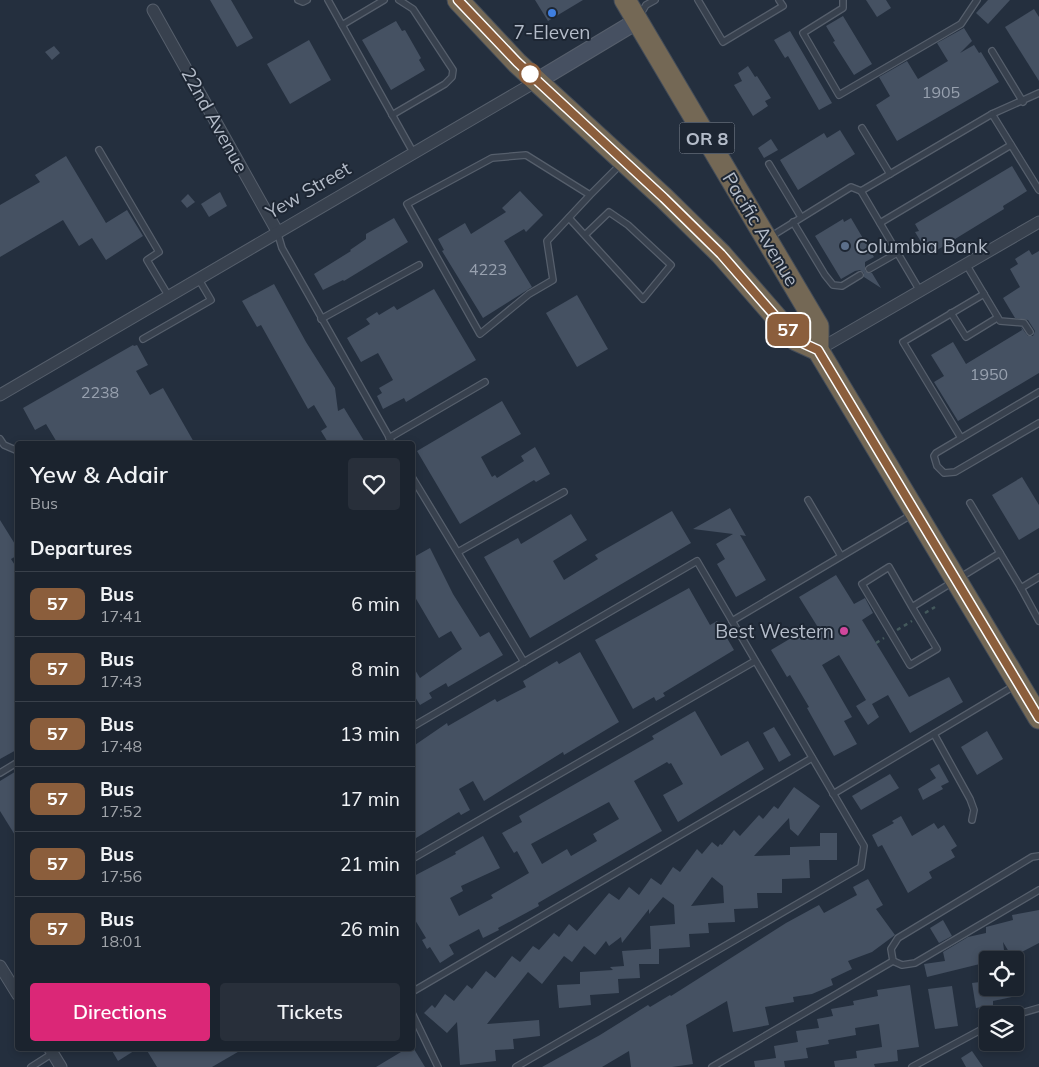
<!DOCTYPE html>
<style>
body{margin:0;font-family:Mulish,sans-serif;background:#282f3a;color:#f1f3f6;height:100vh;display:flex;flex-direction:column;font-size:19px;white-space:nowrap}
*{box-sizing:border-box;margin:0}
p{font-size:16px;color:#a0a4aa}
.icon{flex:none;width:28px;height:28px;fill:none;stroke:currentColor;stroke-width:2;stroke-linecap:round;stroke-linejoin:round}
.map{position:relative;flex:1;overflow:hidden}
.details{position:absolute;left:15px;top:441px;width:400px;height:610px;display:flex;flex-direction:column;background:#1b232e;border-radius:5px;box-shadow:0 2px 8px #0003,0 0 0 1px #39404a}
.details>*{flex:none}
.badge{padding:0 10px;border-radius:8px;font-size:18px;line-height:32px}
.buttons{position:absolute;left:979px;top:951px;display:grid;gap:10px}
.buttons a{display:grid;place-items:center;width:45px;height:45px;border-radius:5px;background:#1b232e;box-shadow:0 2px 8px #0003,0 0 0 1px #39404a;font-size:25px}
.map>.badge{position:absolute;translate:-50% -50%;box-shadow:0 0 0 2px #fff}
h2{padding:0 15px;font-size:19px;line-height:45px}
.round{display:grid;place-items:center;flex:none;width:52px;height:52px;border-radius:5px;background:#282f3a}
.head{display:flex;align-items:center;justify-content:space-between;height:85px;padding:0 15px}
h1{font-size:24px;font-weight:600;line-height:38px}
.action{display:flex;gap:10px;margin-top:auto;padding:10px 15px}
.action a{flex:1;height:58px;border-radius:5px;background:#db2777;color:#fff;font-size:20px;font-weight:600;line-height:58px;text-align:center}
.action a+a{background:#282f3a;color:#f1f3f6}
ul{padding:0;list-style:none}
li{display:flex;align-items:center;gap:15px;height:65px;padding:0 15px;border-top:1px solid #39404a}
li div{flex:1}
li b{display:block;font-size:19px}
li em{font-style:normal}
li .badge{min-width:55px;font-weight:700;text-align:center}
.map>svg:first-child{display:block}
</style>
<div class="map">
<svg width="1039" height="1067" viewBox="0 0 1039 1067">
<rect width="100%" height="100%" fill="#242f3e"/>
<g fill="#455162" fill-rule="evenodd">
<polygon points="210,0 231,0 253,38 237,47"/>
<polygon points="535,0 583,0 548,21"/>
<polygon points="866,0 886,0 891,8 877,17"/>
<polygon points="988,0 1010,0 988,24 976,13"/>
<polygon points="1034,9 1039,17 1039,81 1005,27"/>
<polygon points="843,16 872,64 854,75 833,42 835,41 826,26"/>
<polygon points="396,21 402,31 405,30 421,58 419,60 425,70 391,90 362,40"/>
<polygon points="964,28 972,41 960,53 974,45 979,53 981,52 999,82 897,141 876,105 890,96 879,77 907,61 918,79 948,61 937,43"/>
<polygon points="790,31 832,103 819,110 788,56 785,58 774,40"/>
<polygon points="309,40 331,80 290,104 267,64"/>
<polygon points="54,46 60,53 52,60 45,52"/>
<polygon points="748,66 755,77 757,76 771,98 765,101 768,106 753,116 734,85 742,81 738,73"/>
<polygon points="840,130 855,154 798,190 780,160 824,133 827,138"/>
<polygon points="771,139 778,150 764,158 758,148"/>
<polygon points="66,156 106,223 127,210 143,236 106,260 92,238 79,246 63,220 0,257 0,205 40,182 35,175"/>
<polygon points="1012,166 1027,191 1003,206 1004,209 929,255 915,232 919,231 915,224"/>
<polygon points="520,191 543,215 526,232 524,229 504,241 532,287 483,318 442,251 444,250 438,239 465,223 471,234 506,212 502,208"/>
<polygon points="220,192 227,206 209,217 201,204"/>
<polygon points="188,194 195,202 187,208 181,201"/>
<polygon points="394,218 408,242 344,281 343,280 323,290 314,274 351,251 350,250 366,239 366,234"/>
<polygon points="851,218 874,257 865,262 865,271 872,273 881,288 864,277 864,273 860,270 855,271 841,279 815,236 843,219 844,222"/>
<polygon points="1029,250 1032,255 1039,251 1039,373 958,421 934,382 944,376 931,355 953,342 966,364 1022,330 1021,327 1028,336 1033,336 1035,331 1028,320 1015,318 1003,298 1020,287 1010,269 1018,264 1015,259"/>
<polygon points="274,284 306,342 335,388 338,411 344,408 366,444 329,444 321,431 327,427 314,405 308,409 261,325 257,327 242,301"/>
<polygon points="434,289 476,360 406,402 404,398 383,409 377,396 382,393 379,388 393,380 378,353 361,362 347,338 370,324 366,319 377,312 379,315 394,306 397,310"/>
<polygon points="577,295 608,349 577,367 546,313"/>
<polygon points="133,345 134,346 137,345 148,365 136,371 150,395 163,388 195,444 58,444 46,424 35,430 23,408"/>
<polygon points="502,401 521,434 481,457 492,477 495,475 497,478 524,461 521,456 535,447 550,474 536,482 534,480 460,524 417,451"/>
<polygon points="1022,477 1039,505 1039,528 1019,540 992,495"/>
<polygon points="730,508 746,536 740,535 766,580 736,597 717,564 725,559 716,544 733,534 693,529"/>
<polygon points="672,511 691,543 530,638 484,557 518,538 521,544 571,514 587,540 553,561 564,580 598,559 595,555"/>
<polygon points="0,520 18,549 18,555 11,559 18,570 18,749 0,759"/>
<polygon points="430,548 453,594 480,637 489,632 503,655 448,687 446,683 429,693 432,698 420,705 412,692 412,665 420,678 462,649 451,631 439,638 412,592 412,558"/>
<polygon points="836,575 854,604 865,598 873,613 862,620 909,697 949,677 963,702 910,733 888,695 872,704 879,717 868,725 856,706 866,700 839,655 822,665 852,717 844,721 857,744 834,756 807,708 809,707 790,675 787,677 771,650 798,634 801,640 819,629 799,597"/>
<polygon points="689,588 710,625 717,621 734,650 663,693 665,696 656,701 654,697 633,709 595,640"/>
<polygon points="580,652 619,722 564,755 563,752 484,801 473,781 459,789 470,810 461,815 459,812 416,838 412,832 412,747 447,723 448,726 495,699 497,702 526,687 523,681 557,661 559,664"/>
<path d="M695,711L721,756L748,741L764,769L678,822L663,795L683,784L671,763L669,764L667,762L634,781L662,831L538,903L539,906L498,928L499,930L483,938L479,929L449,945L454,954L440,963L430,947L427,949L422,940L426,938L412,915V877L456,854L455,852L483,836L500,868L461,886L463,891L450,898L459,916L493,898L491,895L529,873L517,851L514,853L502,833L522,822L519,816L654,739L652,736ZM609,802L619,819L593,834L597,841L571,856L567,849L542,864L531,844Z"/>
<polygon points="774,727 791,755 779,762 763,733"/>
<polygon points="987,731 1003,759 977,775 961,747"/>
<polygon points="939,764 949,782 941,786 943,789 923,800 918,789 936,778 930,769"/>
<polygon points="18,770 18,840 0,811 0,781"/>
<polygon points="890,774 899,788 861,810 852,796"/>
<path d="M794,787L820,806L798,836L790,829L789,818L754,856L790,855V847L820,846V833H837V860H809L810,878L782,879V893H757L758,908L734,909L735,922L708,923L709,933L689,934L690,947L659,949V964H639L640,978L618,979L619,993L590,995L591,1005L559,1008L557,985L580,984V972L613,970L610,967L624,966L622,951L651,949L650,926L675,924L674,905L663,897L649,914V909L622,943L621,937L609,946L606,941L595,955L584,946L572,962L564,956L542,984L528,972L487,1024L539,1020L540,1036L513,1039L514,1049L495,1050L496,1061L460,1065L457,1022L447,1033L424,1013L432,1005L435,1008L445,994L454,1001L467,985L472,989L486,971L495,978L512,956L520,962L533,946L539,950L554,933L559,937L569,924L577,931L609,893L619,900L629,887L639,895L651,878L661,885L673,867L680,872L697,849L702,854L712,842L718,847L720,844L722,845L734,830L740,836L759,815L763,819L774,806L778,809ZM712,877L723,886L724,903L691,906Z"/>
<polygon points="901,816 912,836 934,823 938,829 944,825 957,846 951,850 955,857 929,872 932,878 908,893 882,845 878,847 872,835 894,823 892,821"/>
<polygon points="868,879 883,905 876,909 895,935 872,952 848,961 852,969 831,979 833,985 812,994 793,997 794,1002 765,1007 769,1025 733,1032 727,1001 686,1025 693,1064 672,1067 631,1067 629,1051 602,1067 542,1067 600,1035 648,1005 650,1007 670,995 671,996 786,923 819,905 824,913 857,895 853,887"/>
<polygon points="1039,910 1039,943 1012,957 1003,942 1004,950 986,954 988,962 927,977 924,964 945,961 943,952 968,937 986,933 986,927 1013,920 1012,915"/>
<polygon points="943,920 952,936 939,943 930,928"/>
<polygon points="988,981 988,988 1010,988 1012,997 993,1001 993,1005 976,1008 972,983"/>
<polygon points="910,985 919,1047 897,1050 898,1061 874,1064 875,1067 835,1067 834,1061 857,1058 856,1051 882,1047 879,1024 855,1028 856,1035 828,1040 829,1044 806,1048 808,1058 784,1061 785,1067 755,1067 754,1061 776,1058 774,1046 798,1042 796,1031 819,1028 817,1019 833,1016 831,1009 854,1005 853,1001 878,996 877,990"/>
<polygon points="952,986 958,1026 935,1029 928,989"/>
<polygon points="111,1049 137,1049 118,1061"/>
<polygon points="146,1049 243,1049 212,1067 157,1067"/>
<polygon points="406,1049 414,1049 425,1067 376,1067"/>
<polygon points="972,1051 983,1067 966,1067 961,1058"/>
</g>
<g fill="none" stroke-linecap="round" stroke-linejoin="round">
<defs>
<g id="lane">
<polyline points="298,0 303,2 307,0"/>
<polyline points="328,0 413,152"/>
<polyline points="698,0 723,42 783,6 779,0"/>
<polyline points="843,0 843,8 803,33 839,95 961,24 977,0"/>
<polyline points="640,15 646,5 655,0"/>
<polyline points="342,25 384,0"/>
<polyline points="992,51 1023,102"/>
<polyline points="1039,93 992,114 1039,190"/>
<polyline points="392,115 445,84 452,77 453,70 413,9 399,0"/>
<polyline points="862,128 890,174"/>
<polyline points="99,150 159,252 147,260 168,295"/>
<polyline points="769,164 801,217"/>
<polyline points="590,195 547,241 553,280 529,294 480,334 407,204 492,158 526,155 590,195 622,163"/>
<polyline points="569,218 643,299 671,265 628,225 609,212 585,235"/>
<polyline points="793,222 825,275 833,285 842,286 860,275"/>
<polyline points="880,223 1011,145"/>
<polyline points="277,231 282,248 393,444"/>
<polyline points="770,237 851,187 861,191"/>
<polyline points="966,264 1000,321 1024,323 1030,332"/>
<polyline points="869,269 897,253"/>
<polyline points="920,291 861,191 992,114"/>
<polyline points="951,313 966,337 997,318"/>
<polyline points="321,319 419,265"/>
<polyline points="143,339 211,300 198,278"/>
<polyline points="1039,392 936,453 934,456 937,466 944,473 955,472 1039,423"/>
<polyline points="389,438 485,382"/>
<polyline points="961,438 903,342 984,294"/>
<polyline points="0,439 4,445 18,451"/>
<polyline points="412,477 524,662"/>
<polyline points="808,500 841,556"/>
<polyline points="970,503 1021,588"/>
<polyline points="458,552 564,492"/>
<polyline points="1039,577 1021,588 1039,621"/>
<polyline points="912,607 937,649 910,665 862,584 889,567 912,607 1000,553"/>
<polyline points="732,621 911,515"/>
<polyline points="412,727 697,561 864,846 861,867 516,1067"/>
<polyline points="934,734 970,799 974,810 972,820"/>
<polyline points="0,773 18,762"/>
<polyline points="833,794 1014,686"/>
<polyline points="412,859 755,661"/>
<polyline points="893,961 891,949 898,938 1032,857 1039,856"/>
<polyline points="893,961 902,965 915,963 1039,890"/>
<polyline points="412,992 812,758"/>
<polyline points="412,1013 438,1067"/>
<polyline points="1015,1015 1039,1008"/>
<polyline points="31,1067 53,1053"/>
<polyline points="712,1067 893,961"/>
<polyline points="912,1067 988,1026"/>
</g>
<g id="street">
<polyline points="153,10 277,231"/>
<polyline points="818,350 1039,222"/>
<polyline points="0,395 537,81"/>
<polyline points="0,966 18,995"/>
<polyline points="50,1049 61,1067"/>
</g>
<polyline id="secondary" points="537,81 637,21"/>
<g id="highway">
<polyline points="458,0 517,63 664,198 721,254 796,340 818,350"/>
<polyline points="625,0 818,326 818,350 1039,718"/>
</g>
</defs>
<use href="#lane" stroke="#565f6c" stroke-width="8"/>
<use href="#street" stroke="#565f6c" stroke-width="13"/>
<use href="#secondary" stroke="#565f6c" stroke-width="18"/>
<use href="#highway" stroke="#434c59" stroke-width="23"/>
<g stroke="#44595c" stroke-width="2.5" stroke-dasharray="4 4" stroke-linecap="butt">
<polyline points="925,613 935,607"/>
<polyline points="897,630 912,621"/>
<polyline points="876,643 884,638"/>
</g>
<use href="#lane" stroke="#38414e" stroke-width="5.5"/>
<use href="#street" stroke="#38414e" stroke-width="11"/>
<use href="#secondary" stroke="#465061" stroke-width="16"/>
<use href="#highway" stroke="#746855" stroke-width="21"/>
</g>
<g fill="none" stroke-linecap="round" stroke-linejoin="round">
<defs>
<polyline id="line" points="458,0 517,62 664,198 721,254 796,340 818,350 1039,718"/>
</defs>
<use href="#line" stroke="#fff" stroke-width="11"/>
<use href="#line" stroke="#8b5e3c" stroke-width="8"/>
</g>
<circle fill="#3f7fe0" stroke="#1d2633" stroke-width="2" cx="552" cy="13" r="5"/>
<circle fill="#fff" stroke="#8b5e3c" stroke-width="2.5" cx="530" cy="74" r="10"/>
<circle fill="#5c6f8a" stroke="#1d2633" stroke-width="2" cx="845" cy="246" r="5"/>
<circle fill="#d1479c" stroke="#1d2633" stroke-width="2" cx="844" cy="631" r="5"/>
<g text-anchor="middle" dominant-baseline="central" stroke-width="4" stroke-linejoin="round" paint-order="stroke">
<g font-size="16" fill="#98a1af">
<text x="941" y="92">1905</text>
<text x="488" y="269">4223</text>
<text x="989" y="374">1950</text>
<text x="100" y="392">2238</text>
</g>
<rect fill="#1d2633" stroke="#878f9c" stroke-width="1" x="679.5" y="122.5" width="55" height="31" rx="4"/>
<g font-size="18" font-weight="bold" fill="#b4bcc9">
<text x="707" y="138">OR 8</text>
</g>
<g font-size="19" fill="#b4bcc9" stroke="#1d2633">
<text x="552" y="32">7-Eleven</text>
<text x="855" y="246" text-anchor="start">Columbia Bank</text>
<text x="834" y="631" text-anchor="end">Best Western</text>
</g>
<g font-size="19" fill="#b4bcc9" stroke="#1d2633">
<text transform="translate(215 120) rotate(61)">22nd Avenue</text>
<text transform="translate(308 190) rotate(-30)">Yew Street</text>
<text transform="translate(761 229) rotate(59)">Pacific Avenue</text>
</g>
</g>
</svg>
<div class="buttons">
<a><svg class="icon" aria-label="locate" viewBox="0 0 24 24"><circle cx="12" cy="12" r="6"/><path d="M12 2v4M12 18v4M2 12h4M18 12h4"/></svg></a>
<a><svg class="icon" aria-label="layers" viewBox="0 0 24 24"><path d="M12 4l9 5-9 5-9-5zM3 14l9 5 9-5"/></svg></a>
</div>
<b class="badge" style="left:788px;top:330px;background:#8b5e3c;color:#fff">57</b>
<section class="details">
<div class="head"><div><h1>Yew &amp; Adair</h1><p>Bus</p></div><a class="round"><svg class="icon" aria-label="heart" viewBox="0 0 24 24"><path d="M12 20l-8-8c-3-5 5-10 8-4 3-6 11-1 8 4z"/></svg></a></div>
<h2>Departures</h2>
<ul>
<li><span class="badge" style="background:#8b5e3c;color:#fff">57</span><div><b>Bus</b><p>17:41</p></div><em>6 min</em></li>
<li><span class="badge" style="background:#8b5e3c;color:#fff">57</span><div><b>Bus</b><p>17:43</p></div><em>8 min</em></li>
<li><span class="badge" style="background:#8b5e3c;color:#fff">57</span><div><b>Bus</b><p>17:48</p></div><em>13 min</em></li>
<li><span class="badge" style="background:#8b5e3c;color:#fff">57</span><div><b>Bus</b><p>17:52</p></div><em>17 min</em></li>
<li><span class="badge" style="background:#8b5e3c;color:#fff">57</span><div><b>Bus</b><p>17:56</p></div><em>21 min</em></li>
<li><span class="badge" style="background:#8b5e3c;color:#fff">57</span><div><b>Bus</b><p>18:01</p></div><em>26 min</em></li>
</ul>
<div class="action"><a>Directions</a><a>Tickets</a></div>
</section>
</div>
